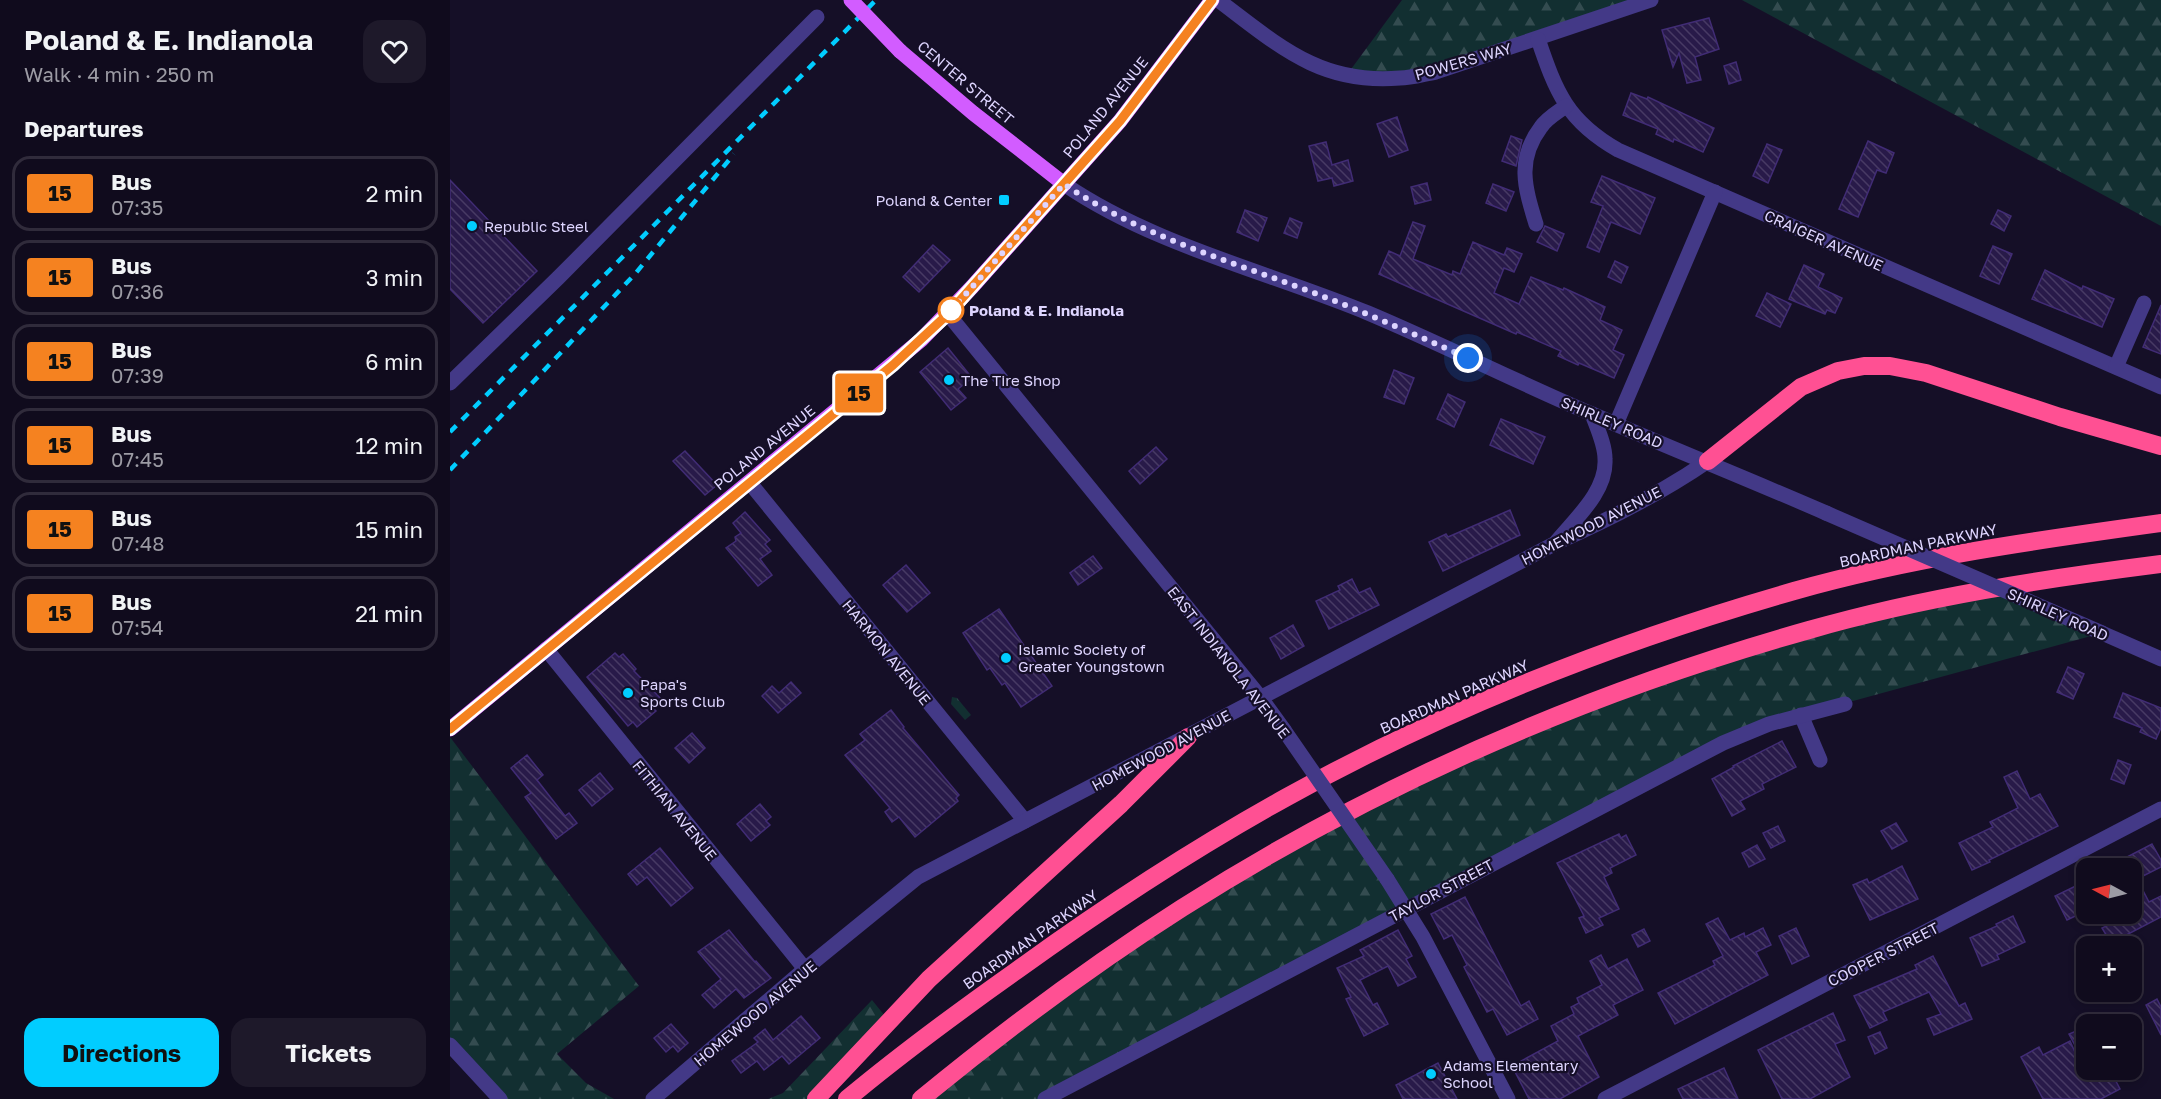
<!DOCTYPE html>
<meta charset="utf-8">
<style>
body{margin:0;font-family:"Golos Text",sans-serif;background:#1e192a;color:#f1f3f6;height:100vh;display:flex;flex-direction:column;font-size:22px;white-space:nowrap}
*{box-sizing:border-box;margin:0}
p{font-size:20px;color:#9c9ba4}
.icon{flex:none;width:33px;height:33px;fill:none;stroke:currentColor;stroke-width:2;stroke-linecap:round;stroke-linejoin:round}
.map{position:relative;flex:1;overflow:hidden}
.sheet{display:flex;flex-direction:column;background:#100b1d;width:450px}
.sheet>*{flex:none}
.badge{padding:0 12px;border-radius:4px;font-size:21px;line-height:39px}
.needle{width:39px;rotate:277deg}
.fabs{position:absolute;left:1626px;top:858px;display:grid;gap:12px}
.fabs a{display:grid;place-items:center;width:66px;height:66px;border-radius:12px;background:#100b1d;box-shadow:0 3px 9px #0003,0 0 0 2px #302b3b;font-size:30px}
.you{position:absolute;width:30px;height:30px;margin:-15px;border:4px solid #fff;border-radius:50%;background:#1a73e8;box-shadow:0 0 0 9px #1a73e833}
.map>.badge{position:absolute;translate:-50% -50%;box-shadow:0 0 0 3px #fff}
h2{padding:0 24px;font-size:22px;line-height:54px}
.round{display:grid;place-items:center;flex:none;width:63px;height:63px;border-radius:18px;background:#1e192a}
.headline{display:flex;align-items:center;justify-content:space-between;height:102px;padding:0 24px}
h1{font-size:28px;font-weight:700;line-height:45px}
.action{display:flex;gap:12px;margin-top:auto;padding:12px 24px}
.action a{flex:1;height:69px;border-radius:18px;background:#01cdff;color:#111;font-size:24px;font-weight:700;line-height:69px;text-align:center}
.action a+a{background:#1e192a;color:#f1f3f6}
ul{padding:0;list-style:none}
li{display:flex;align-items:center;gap:18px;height:75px;margin:0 12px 9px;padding:0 12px;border:3px solid #302b3b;border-radius:18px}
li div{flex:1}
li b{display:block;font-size:22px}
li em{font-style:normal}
li .badge{min-width:66px;font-weight:700;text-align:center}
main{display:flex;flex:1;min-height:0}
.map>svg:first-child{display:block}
</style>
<main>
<section class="sheet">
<div class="headline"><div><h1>Poland &amp; E. Indianola</h1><p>Walk · 4 min · 250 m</p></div><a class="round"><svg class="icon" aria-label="heart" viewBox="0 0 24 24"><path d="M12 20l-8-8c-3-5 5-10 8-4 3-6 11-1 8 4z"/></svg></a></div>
<h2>Departures</h2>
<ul>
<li><span class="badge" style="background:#f58220;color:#111">15</span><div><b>Bus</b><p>07:35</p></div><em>2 min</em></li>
<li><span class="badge" style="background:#f58220;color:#111">15</span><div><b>Bus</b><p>07:36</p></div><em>3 min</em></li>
<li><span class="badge" style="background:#f58220;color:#111">15</span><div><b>Bus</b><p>07:39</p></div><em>6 min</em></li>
<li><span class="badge" style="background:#f58220;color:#111">15</span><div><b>Bus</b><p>07:45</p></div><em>12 min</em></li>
<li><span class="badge" style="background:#f58220;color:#111">15</span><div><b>Bus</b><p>07:48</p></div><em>15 min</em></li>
<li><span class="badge" style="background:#f58220;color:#111">15</span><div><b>Bus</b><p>07:54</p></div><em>21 min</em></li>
</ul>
<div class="action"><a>Directions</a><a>Tickets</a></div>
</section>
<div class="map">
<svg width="1711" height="1099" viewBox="0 0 1711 1099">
<defs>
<pattern id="grass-tufts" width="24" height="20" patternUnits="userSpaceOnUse" patternTransform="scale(1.5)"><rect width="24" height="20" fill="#122f31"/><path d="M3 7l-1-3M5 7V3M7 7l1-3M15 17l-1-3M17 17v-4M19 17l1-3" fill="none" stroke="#344c50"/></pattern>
<pattern id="forest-firs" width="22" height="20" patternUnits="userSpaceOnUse" patternTransform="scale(1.5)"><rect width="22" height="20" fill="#122f31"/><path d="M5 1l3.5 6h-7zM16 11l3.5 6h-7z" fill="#344c50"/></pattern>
<pattern id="building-back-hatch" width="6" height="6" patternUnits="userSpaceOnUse" patternTransform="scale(1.5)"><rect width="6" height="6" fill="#281a49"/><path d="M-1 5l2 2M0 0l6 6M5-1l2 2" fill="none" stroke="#473a64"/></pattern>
</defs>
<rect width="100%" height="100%" fill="#150f27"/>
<polygon fill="url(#grass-tufts)" points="502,697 507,698 521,715 515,720 501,704"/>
<g fill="url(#forest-firs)">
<polygon points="952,0 1201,0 986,72 896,76"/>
<polygon points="1292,0 1711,0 1711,226"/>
<polygon points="1545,588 1652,633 1319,724 595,1099 471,1099 531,1050 850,838 1184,686"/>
<polygon points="0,737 189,986 107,1054 136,1083 164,1099 50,1099 0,1045"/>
<polygon points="422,1000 439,1021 366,1099 318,1099 333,1093"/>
</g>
<g fill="url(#building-back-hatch)" stroke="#412c75" stroke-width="1.5">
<polygon points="1259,18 1269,49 1245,57 1251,80 1237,83 1229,53 1223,67 1212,30"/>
<polygon points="1286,62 1291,80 1279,84 1274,66"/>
<polygon points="1181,93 1197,99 1198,97 1264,128 1253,152 1224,139 1223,142 1206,134 1208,129 1173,115"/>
<polygon points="947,117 958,150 939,157 927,124"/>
<polygon points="1061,136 1072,140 1066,166 1052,161"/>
<polygon points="1418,141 1444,153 1436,173 1427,170 1408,217 1389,209"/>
<polygon points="876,142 882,165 898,160 903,181 884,186 882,178 868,181 859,146"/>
<polygon points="1317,144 1332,150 1318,183 1303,176"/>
<polygon points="1152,176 1205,198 1190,234 1161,222 1149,252 1137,247 1153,206 1141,202"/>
<polygon points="0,180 87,271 33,323 0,289"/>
<polygon points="977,183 981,200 965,204 961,187"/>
<polygon points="1043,184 1064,192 1056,211 1036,203"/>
<polygon points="795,210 817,218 808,241 787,232"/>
<polygon points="1548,210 1561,216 1554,231 1541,224"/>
<polygon points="840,218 852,223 847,238 834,233"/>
<polygon points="963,222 975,226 963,259 1002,275 1003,271 1010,274 1023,242 1054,255 1057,248 1072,254 1064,272 1054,268 1044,293 1069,304 1081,277 1113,290 1114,288 1155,307 1150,320 1172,330 1163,350 1174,355 1164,378 1129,363 1128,365 1108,356 1111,351 1067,332 1066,334 929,274 939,251 950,256"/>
<polygon points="1095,226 1114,234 1107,251 1087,242"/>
<polygon points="483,245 500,260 469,292 453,277"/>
<polygon points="1543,246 1562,254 1549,284 1530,276"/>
<polygon points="1165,261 1178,267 1171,283 1158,277"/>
<polygon points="1354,265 1374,274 1368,287 1392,298 1385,313 1377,310 1375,314 1339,299"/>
<polygon points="1595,270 1632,289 1633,286 1664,299 1652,327 1582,299"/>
<polygon points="1317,293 1341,304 1330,327 1306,316"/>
<polygon points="1711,305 1711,354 1693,347"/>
<polygon points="498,348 522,378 508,389 516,398 501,410 470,372"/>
<polygon points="944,370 964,378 954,404 934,397"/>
<polygon points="998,394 1015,402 1004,427 987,419"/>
<polygon points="1051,419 1095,437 1083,464 1040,445"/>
<polygon points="706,447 717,459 690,484 679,471"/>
<polygon points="235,451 267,485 255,495 223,461"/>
<polygon points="1060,510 1070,535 993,571 979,542 996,534 998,537"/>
<polygon points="295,512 320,540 315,544 321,551 310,559 322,575 308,586 276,548 286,541 285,537 291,533 283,523"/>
<polygon points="643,556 652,568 628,585 620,573"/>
<polygon points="456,565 480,593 457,612 433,585"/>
<polygon points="902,579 909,593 920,588 929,605 879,629 866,601 890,590 888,586"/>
<polygon points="549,609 602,686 571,707 555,683 552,685 540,668 537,670 513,633"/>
<polygon points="843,625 854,646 831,659 820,638"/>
<polygon points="165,653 169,657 173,654 186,669 184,671 213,701 204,709 206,711 187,727 183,722 178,726 137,677"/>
<polygon points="1618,667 1634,674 1623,699 1607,692"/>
<polygon points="341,682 351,693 328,713 312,696 322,686 329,693"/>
<polygon points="1673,693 1711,708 1711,728 1706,739 1690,732 1692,728 1664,717"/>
<polygon points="441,710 454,727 453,728 509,795 506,798 508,801 465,837 449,817 442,822 435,812 440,808 395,755 415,740 410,734"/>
<polygon points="242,733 255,748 239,763 225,748"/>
<polygon points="1332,741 1346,767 1312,784 1314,789 1290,801 1295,809 1282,816 1262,779 1284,767 1283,766"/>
<polygon points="77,755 93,775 87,780 115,816 119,813 127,823 106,839 75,797 81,793 61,768"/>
<polygon points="1668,760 1681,765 1674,784 1661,779"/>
<polygon points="1567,771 1580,799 1590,794 1608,826 1539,860 1540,862 1522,870 1509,843 1543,827 1540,822 1568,808 1554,777"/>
<polygon points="150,773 163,789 142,806 129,790"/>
<polygon points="310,804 321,817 316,821 320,825 301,841 287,824"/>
<polygon points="1446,823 1457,841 1442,849 1431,831"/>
<polygon points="1328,826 1335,841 1321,848 1313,833"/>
<polygon points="1169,834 1171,838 1176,835 1186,855 1160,868 1162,873 1154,877 1169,909 1149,918 1153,925 1136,933 1129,918 1134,916 1107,863"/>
<polygon points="1702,844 1711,860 1711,867 1687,879 1699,902 1711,896 1711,917 1661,943 1652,928 1682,914 1682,868 1656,868"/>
<polygon points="1307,845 1315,859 1299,867 1292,853"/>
<polygon points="210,848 243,888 221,906 197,877 187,885 178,874"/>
<polygon points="1452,866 1468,899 1420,920 1403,885 1417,879 1419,883"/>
<polygon points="1636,881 1636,911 1617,920 1605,896"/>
<polygon points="1015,897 1071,1006 1079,1001 1088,1019 1057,1035 1043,1009 1037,1012 1014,967 1017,965 1002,935 994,939 981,914"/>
<polygon points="1563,916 1575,942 1547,955 1549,959 1532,966 1520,938 1547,926 1546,924"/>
<polygon points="1268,918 1280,940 1294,933 1295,937 1313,928 1321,945 1306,952 1318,975 1225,1024 1208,993 1265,965 1263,961 1273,956 1256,924"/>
<polygon points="1346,928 1359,956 1342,964 1329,936"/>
<polygon points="1194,929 1200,941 1188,947 1182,935"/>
<polygon points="279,930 305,962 306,961 321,978 294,998 286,989 264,1008 252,995 271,979 248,952"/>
<polygon points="948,930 962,956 956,959 966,977 948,986 938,966 910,980 923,1005 927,1003 938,1024 914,1036 896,999 901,997 887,968 914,956 910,950"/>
<polygon points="1151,955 1158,969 1177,959 1193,990 1163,1005 1168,1015 1128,1036 1149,1077 1110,1099 1079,1099 1062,1066 1108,1041 1101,1026 1124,1014 1121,1007 1129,1003 1127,998 1152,985 1140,961"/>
<polygon points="1483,956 1509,1006 1515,1003 1522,1019 1484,1035 1477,1019 1491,1014 1479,992 1433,1012 1437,1020 1420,1028 1404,996 1467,969 1465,965"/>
<polygon points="1707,999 1711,1007 1711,1035 1696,1005"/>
<polygon points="1383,1013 1395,1040 1385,1044 1400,1077 1360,1099 1332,1099 1308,1050"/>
<polygon points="351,1016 370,1038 339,1064 332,1056 314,1070 307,1061 291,1073 282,1061 308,1042 304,1038 315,1029 323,1040"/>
<polygon points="221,1024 238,1043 228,1052 223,1046 216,1052 204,1038"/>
<polygon points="1631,1029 1636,1045 1627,1049 1619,1034"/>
<polygon points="1430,1032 1437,1048 1425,1054 1418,1037"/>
<polygon points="1620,1041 1633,1070 1660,1070 1670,1089 1651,1099 1593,1099 1571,1057 1589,1047 1593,1055"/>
<polygon points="988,1063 1007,1099 953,1099 946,1085"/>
<polygon points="1274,1068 1288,1099 1233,1099 1228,1089"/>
</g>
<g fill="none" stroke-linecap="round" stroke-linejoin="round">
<g stroke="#433987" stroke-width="15">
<path d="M768,0C828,45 870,85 950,78C962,78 974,74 986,72L1201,0"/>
<path d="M1088,39C1106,92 1117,121 1168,150L1711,387"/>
<path d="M614,184C703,245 819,272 918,313C994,345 1067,382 1142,414C1220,448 1298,479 1376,513"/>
<path d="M1086,224C1075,188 1066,160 1091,127C1097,118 1108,112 1116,106"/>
<polyline points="498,314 811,698 834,730"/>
<polyline points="1666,367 1694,303"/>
<polyline points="0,383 108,278 367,17"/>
<polyline points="1166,424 1265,192"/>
<polyline points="300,483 575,821"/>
<path d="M1107,541C1126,518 1157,491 1155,459C1155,444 1147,428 1142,414"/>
<polyline points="1652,633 1711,659"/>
<polyline points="96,649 355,969"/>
<polyline points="1351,715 1370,760"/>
<polyline points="937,879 973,937 1058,1099"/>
<polyline points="0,1045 50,1099"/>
<path d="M203,1099L355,969L468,877L1106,543C1158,520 1210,494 1258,461"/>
<polyline points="595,1099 1273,743 1319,724 1395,704"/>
<polyline points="1155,1099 1711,809"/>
</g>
<g stroke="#d25cff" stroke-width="15">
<polyline points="450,51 523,113 614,184"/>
<polyline points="0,729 471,340 522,287 670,121 762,0"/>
</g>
<g stroke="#ff5093" stroke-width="18">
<polyline points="1258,461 1351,387 1388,371 1414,366 1440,366 1476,373 1610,417 1711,446"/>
<polyline points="366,1099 479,979 671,804 738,737"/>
<path d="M397,1099C451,1054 508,1012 566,971C653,908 743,849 837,797C997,708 1169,641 1344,591C1464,557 1588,540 1711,523"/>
<path d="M471,1099C555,1030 641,966 732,908C925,785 1139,692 1359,630C1474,597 1593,579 1711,564"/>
</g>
<g stroke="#01cdff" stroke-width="4.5" stroke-dasharray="9 8" stroke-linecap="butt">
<polyline points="0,432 426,0"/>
<polyline points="0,470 185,274 284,154"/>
</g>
<g stroke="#433987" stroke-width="15">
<polyline points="1376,513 1652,633"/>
<polyline points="834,730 937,879"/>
</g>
<polyline stroke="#d25cff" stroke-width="15" points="401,0 450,51"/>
</g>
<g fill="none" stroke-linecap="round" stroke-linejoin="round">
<defs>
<polyline id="line" points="0,729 443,365 498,314 670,121 762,0"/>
</defs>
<use href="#line" stroke="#fff" stroke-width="14"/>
<use href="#line" stroke="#f58220" stroke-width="9"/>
<path stroke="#ded5ff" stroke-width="6" stroke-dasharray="0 10.8" d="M501,310L498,314L614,184C682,231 764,256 840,284C901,306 959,332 1018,358"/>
</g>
<g fill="#01cdff" stroke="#150f27" stroke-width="2">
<rect x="548" y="194" width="12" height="12" rx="3"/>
<circle cx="22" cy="226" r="6"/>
<circle cx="499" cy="380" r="6"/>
<circle cx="556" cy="658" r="6"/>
<circle cx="178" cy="693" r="6"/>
<circle cx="981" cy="1074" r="6"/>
</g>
<circle fill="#fff" stroke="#f58220" stroke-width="3" cx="501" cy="310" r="12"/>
<g text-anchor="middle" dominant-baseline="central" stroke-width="4.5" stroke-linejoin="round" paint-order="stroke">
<g font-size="15" fill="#ded5ff" stroke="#150f27">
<text transform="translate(1013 61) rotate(-16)">POWERS WAY</text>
<text transform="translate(516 82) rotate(40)">CENTER STREET</text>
<text transform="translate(655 107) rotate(-51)">POLAND AVENUE</text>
<text transform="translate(1374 240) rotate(24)">CRAIGER AVENUE</text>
<text transform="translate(1162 422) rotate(23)">SHIRLEY ROAD</text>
<text transform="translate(314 447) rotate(-39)">POLAND AVENUE</text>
<text transform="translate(1141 525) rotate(-27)">HOMEWOOD AVENUE</text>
<text transform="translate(1468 545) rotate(-12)">BOARDMAN PARKWAY</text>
<text transform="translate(1608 614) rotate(24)">SHIRLEY ROAD</text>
<text transform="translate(437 652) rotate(51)">HARMON AVENUE</text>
<text transform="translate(779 662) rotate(52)">EAST INDIANOLA AVENUE</text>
<text transform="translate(1004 696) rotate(-24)">BOARDMAN PARKWAY</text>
<text transform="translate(711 750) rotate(-28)">HOMEWOOD AVENUE</text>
<text transform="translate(225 810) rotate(51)">FITHIAN AVENUE</text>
<text transform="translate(991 890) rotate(-28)">TAYLOR STREET</text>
<text transform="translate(580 939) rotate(-35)">BOARDMAN PARKWAY</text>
<text transform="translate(1433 954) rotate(-27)">COOPER STREET</text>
<text transform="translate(305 1013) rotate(-40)">HOMEWOOD AVENUE</text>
</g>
<g font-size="15" fill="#ded5ff" stroke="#150f27" text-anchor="start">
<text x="542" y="200" text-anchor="end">Poland &amp; Center</text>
<text x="34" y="226">Republic Steel</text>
<text x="511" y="380">The Tire Shop</text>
<text x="568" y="649">Islamic Society of<tspan x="568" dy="17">Greater Youngstown</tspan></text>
<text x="190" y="684">Papa's<tspan x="190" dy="17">Sports Club</tspan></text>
<text x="993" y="1065">Adams Elementary<tspan x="993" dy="17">School</tspan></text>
</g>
<g font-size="15" font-weight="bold" fill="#ded5ff" stroke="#150f27" text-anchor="start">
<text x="519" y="310">Poland &amp; E. Indianola</text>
</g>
</g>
</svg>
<div class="fabs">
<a><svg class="needle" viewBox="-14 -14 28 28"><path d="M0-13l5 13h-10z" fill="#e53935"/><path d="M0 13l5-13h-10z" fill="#9c9ba4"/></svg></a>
<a>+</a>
<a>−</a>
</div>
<div class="you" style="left:1018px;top:358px"></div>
<b class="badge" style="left:409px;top:393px;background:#f58220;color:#111">15</b>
</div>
</main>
